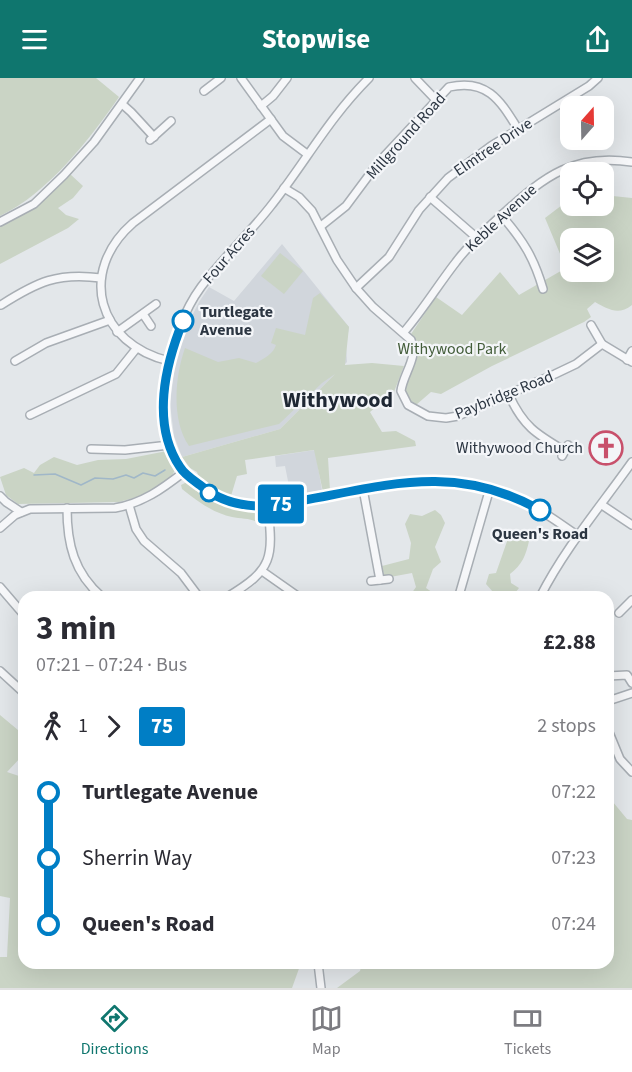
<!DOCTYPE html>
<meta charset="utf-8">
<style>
body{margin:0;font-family:"Source Sans 3",sans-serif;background:#f7f7f7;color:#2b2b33;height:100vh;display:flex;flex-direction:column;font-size:22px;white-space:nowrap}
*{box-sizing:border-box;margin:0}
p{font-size:20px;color:#7c7c81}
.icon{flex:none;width:33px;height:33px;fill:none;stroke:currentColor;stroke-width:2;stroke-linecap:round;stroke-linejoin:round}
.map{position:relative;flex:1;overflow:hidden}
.sheet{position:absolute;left:18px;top:513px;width:596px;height:378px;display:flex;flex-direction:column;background:#fff;border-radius:18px;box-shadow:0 6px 24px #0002}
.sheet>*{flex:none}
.badge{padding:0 12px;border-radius:4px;font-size:21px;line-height:39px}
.needle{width:39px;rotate:20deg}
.tools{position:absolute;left:560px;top:18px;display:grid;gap:12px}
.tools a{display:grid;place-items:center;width:54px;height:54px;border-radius:12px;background:#fff;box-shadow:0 6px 24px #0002;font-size:30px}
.map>.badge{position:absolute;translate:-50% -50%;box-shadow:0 0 0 3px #fff}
.legs{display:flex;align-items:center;gap:9px;height:66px;padding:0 18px;font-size:20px}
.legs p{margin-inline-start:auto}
.head{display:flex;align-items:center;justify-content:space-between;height:102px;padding:0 18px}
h1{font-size:33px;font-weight:700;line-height:45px}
ul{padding:0 18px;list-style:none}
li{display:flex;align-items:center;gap:21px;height:66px;font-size:22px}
li i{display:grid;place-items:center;width:9px;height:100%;margin:0 8px;background:currentColor}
li i::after{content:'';width:15px;height:15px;margin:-8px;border:4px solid;border-radius:50%;background:#fff}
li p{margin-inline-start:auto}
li:first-child i{background:linear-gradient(#0000 50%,currentColor 0)}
li:last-child i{background:linear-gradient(currentColor 50%,#0000 0)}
header{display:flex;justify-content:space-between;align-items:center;height:78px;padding:0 18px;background:#0f766e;color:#fff;font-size:27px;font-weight:700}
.menu{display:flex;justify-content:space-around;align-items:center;height:84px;border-top:2px solid #e1e1e2;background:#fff;font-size:16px;color:#7c7c81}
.menu a{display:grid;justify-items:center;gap:3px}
.menu .current{color:#0f766e}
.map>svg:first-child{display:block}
</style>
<header><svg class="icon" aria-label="menu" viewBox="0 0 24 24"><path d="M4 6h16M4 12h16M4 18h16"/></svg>Stopwise<svg class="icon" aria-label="share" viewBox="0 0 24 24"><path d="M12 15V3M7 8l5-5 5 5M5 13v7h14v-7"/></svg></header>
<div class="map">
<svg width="632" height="910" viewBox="0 0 632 910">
<rect width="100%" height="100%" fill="#e3e7ea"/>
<g fill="#d1d6dc">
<polygon points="282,166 349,249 346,268 347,284 280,351 182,379 174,358 170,326 176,279 187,248 199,224 209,209 234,223"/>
<polygon points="315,372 322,412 291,418 285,388 276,389 275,378"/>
</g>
<g fill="#cad4c5" fill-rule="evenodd">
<path d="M0,0H96L119,19C89,62 48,115 0,138Z"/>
<path d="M70,96L83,108L73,120L58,130L66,137L79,141L68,150L0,186V148C27,134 51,120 70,96Z"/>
<path d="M603,117L632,120V227C618,238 608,231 595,224L587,231L591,239L584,244L492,288L441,316L431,314L416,327L410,322L405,312C411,293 424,274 411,256L436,219L462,237L500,194L519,217L566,190L545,140L570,121V128H603ZM570,160H603V194H570Z"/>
<polygon points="280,175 303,193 284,216 261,198"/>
<path d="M320,215L349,249L345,287L372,285L404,288L394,314L370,334L382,354L396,353L415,363L416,368L328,380L330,413L323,414L314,372L245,382L247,396L237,398L231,418C219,414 200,407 197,394L190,390L182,379L280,351L335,296L322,305L279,346L189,368C171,342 175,298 185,270L218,284L239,280L256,285C265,280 273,276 276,267L271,265L276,250L305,257L313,220Z"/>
<polygon points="167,373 175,392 170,401 154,411 144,417 119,424 18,426 6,417 0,399 24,390 34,395 40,387 54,379 77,387 98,382 126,381"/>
<path d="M187,404L218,426L258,436L262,441L259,446C254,440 241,441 232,439C213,435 197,423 182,411L181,407Z"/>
<polygon points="435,432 441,437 445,445 435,469 441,484 433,491 426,510 439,519 409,519 416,509 412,495 390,499 384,497 382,488 409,481 411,465 405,446 410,436 422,438"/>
<path d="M511,452L522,456L529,463C526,477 522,487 510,496L511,505L519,510L512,519H492L493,514L486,506L489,496L496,495Z"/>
<polygon points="0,637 24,657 24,680 22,678 7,694 19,698 24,695 24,885 301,885 292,910 0,910 0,879 7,879 10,820 0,818"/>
<polygon points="608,718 627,741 632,742 632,910 337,910 360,893 362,885 608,885"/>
</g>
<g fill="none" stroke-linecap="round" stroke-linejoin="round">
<polyline stroke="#a0b7c8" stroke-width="1.5" points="34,397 55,396 81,407 95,400 113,401 126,397 134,400 143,395 155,398 165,392"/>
<defs>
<g id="minor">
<polyline points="241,0 283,58 307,76"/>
<path d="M369,0C328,41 305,85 270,129C248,157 222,181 201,209C169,252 141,358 190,399C214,419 236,430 268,428C353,417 441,381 523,423C542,432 559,445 577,457"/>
<polyline points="415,0 437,23"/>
<polyline points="204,13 221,0"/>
<polyline points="122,26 131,34 154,59"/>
<polyline points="261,28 273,18 287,0"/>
<polyline points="150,62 171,43"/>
<path d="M284,110L299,119L312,133L337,182L356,210L373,229L411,262C419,279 403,296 401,313L408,327L428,338L446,340L458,338L555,296L576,286L602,266"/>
<polyline points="430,119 477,160"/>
<path d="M501,137C523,162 534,180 543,211"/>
<polyline points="0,144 34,126 64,97 94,64 140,0"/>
<path d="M321,148L346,128L378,85L449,9C488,0 501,24 518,51"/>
<polyline points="356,210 389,179 419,132 448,100 491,68 589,8 598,0"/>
<path d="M1,227C37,204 58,194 101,200"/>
<polyline points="143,236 151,248"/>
<polyline points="591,247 602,266 632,284"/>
<polyline points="117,254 156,226"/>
<path d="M404,254C423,232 438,207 456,184C470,165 488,150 505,134C545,98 575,75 632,84"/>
<polyline points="627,282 632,273"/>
<polyline points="15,283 46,265 110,242"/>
<path d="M169,283C98,266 77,194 133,145L271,41"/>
<path d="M509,317C523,348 536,356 565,373"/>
<polyline points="30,337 116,296 136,271"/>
<polyline points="91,371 125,372 169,367"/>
<polyline points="562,378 568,367"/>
<polyline points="363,411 380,502"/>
<polyline points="0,418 6,424 21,434"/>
<polyline points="129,427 136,451 144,463 181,495 199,519"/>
<polyline points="602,427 632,447"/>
<path d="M67,430C67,466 74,495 102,519"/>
<path d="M0,450L15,437L30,431L115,430C143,425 162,411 184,394"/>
<polyline points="262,493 299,519"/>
<polyline points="371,503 389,501"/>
<polyline points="0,509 24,537"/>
<polyline points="460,514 490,410"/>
<path d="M227,519C274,491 273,480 268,428"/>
<path d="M540,519C565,470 600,429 632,384"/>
<polyline points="619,535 632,522"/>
<polyline points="0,593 24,615"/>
<polyline points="608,598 627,597 632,605"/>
<polyline points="608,623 632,615"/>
<polyline points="608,652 620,681 632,694"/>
<polyline points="318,885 321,910"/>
</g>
</defs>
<use href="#minor" stroke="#a8aeb4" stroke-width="10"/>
<use href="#minor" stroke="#f6f7f9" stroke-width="7"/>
</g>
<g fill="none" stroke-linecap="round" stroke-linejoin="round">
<defs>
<path id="line-1" d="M183,243C165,287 151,346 180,389C184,396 193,402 200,407C220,424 243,429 268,428C367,415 444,378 540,432"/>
</defs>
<use href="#line-1" stroke="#fff" stroke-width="14"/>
<use href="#line-1" stroke="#007ec5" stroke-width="9"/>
</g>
<defs>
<symbol id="church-ring" viewBox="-11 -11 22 22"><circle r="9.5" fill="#f3f5f8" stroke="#c8506b" stroke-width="1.5"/><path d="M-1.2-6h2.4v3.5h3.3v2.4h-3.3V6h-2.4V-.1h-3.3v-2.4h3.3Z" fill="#c8506b"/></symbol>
</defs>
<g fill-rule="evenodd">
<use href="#church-ring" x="587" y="351" width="38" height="38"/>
</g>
<g fill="#fff" stroke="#007ec5" stroke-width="3">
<circle cx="183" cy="243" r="10"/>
<circle cx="209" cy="415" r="8"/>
<circle cx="540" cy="432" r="10"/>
</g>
<g text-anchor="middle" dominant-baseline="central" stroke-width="4.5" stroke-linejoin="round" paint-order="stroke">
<g font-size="16" fill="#2c3642" stroke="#f3f5f8">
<text transform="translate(406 58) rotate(-48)">Millground Road</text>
<text transform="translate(493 69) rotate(-34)">Elmtree Drive</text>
<text transform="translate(501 140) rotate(-43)">Keble Avenue</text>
<text transform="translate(229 177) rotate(-49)">Four Acres</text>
<text transform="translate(504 317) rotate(-22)">Paybridge Road</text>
</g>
<g font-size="16" font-weight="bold" fill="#2c3642" stroke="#f3f5f8" text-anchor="start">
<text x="200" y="234">Turtlegate<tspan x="200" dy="18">Avenue</tspan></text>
<text x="540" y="456" text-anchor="middle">Queen's Road</text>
</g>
<g font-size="16" fill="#435d3a" stroke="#f3f5f8">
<text x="452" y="271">Withywood Park</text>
</g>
<g font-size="16" fill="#2c3642" stroke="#f3f5f8" text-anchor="end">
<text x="583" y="370">Withywood Church</text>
</g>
<g font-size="22" font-weight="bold" fill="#1e2733" stroke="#f3f5f8">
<text x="338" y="322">Withywood</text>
</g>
</g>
</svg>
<div class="tools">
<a><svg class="needle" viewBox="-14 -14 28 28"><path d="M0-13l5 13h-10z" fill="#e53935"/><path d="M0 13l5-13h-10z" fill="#7c7c81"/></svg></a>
<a><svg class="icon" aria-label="locate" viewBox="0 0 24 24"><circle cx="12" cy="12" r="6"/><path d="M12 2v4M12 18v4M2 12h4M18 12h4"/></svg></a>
<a><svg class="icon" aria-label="layers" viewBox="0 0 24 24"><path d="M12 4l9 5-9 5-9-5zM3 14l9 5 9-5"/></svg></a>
</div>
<b class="badge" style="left:281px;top:426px;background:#007ec5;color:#fff">75</b>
<section class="sheet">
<div class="head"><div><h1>3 min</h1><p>07:21 – 07:24 · Bus</p></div><b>£2.88</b></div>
<div class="legs"><svg class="icon" aria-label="walk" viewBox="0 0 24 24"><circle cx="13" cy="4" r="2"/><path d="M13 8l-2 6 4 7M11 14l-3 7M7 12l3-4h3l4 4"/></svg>1<svg class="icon" aria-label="forward" viewBox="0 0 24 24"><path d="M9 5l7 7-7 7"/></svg><b class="badge" style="background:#007ec5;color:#fff">75</b><p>2 stops</p></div>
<ul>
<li><i style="color:#007ec5"></i><b>Turtlegate Avenue</b><p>07:22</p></li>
<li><i style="color:#007ec5"></i><span>Sherrin Way</span><p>07:23</p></li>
<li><i style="color:#007ec5"></i><b>Queen's Road</b><p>07:24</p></li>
</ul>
</section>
</div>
<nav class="menu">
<a class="current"><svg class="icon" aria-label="directions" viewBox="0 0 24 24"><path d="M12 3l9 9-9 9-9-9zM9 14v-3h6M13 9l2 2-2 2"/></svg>Directions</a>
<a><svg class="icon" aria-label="map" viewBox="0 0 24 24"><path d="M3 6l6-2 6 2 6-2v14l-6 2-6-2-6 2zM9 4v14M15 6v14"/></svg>Map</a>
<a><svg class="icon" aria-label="tickets" viewBox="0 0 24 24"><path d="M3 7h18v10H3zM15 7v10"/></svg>Tickets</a>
</nav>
